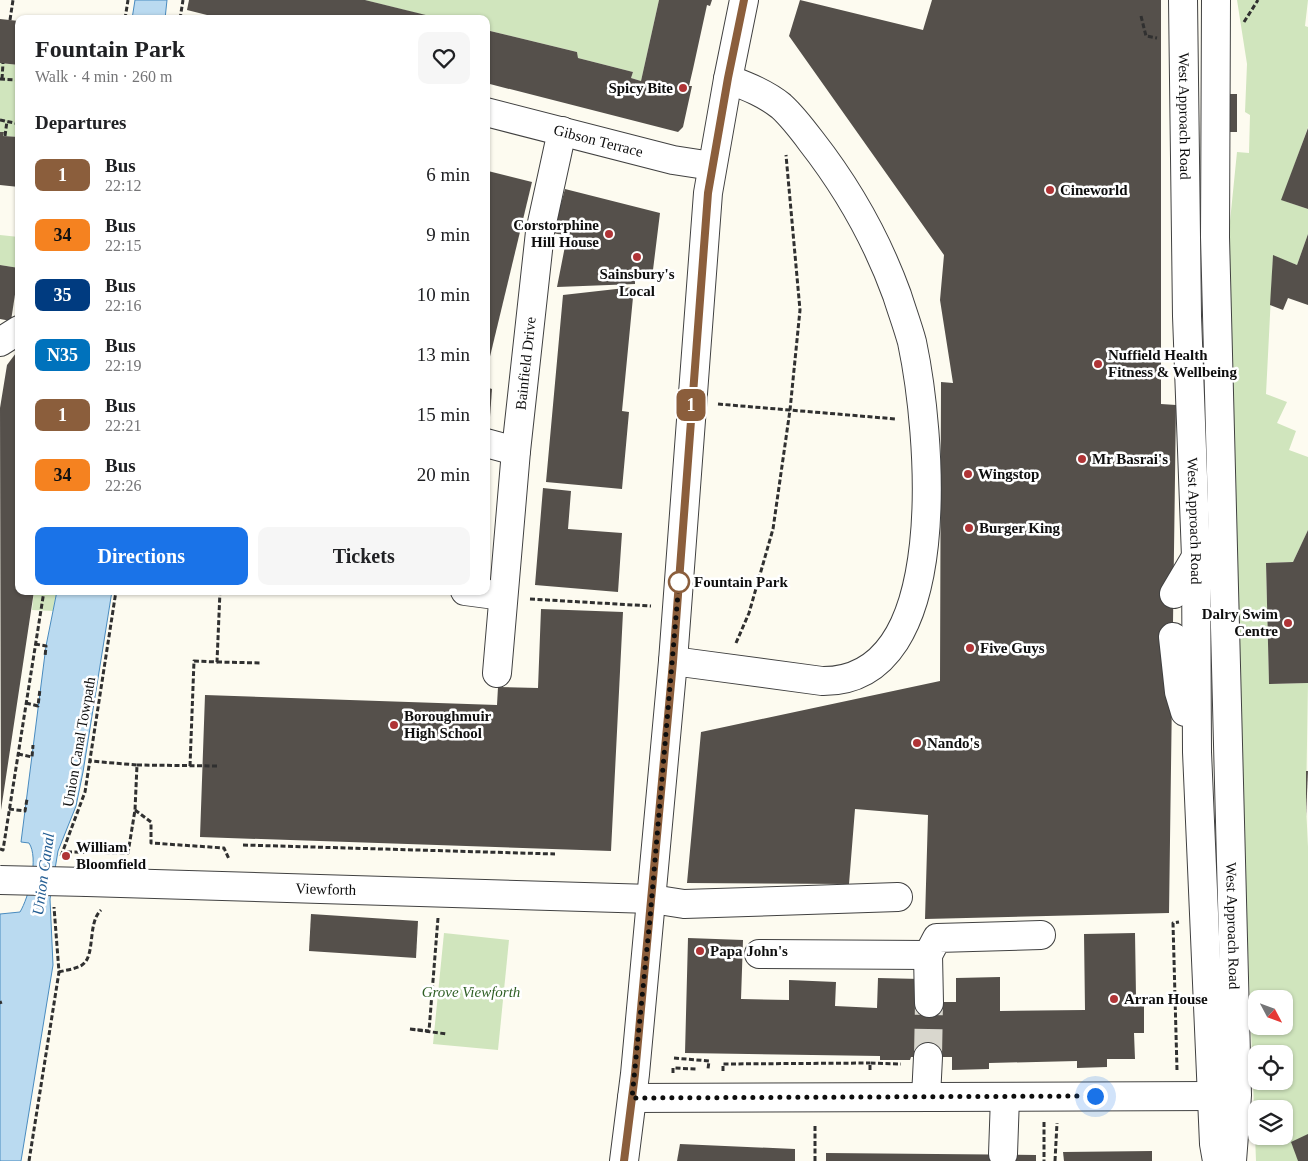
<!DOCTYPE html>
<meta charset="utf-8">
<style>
body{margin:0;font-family:"Times New Roman",serif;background:#f6f6f6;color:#202124;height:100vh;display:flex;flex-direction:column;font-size:19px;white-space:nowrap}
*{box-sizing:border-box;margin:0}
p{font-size:16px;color:#757577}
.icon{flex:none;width:28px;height:28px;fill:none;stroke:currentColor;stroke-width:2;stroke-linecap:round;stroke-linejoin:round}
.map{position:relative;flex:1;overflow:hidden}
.details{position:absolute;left:15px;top:15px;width:475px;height:580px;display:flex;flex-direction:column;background:#fff;border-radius:10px;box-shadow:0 1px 4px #0004}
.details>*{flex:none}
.badge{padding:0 10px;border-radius:8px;font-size:18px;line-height:32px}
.needle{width:32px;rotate:131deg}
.tools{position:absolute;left:1248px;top:990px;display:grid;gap:10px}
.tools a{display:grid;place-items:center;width:45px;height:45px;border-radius:10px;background:#fff;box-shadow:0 1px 4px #0004;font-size:25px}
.you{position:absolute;width:25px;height:25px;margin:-12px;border:4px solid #fff;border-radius:50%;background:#1a73e8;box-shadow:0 0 0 8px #1a73e833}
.map>.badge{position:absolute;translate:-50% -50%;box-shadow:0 0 0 2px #fff}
h2{padding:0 20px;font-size:19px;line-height:45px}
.round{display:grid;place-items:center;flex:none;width:52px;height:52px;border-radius:10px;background:#f6f6f6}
.overview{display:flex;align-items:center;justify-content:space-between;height:85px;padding:0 20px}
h1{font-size:24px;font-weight:800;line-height:38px}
.cta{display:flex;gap:10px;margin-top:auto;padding:10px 20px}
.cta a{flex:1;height:58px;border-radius:10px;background:#1a73e8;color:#fff;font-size:20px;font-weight:800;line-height:58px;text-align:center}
.cta a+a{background:#f6f6f6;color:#202124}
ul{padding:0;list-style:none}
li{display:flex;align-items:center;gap:15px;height:60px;padding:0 20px}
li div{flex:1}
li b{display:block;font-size:19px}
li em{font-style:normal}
li .badge{min-width:55px;font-weight:700;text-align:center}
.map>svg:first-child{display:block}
</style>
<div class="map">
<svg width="1308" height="1161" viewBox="0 0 1308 1161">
<rect width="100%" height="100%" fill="#fdfbf0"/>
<g fill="#d0e5bd" fill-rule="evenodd">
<polygon points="365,0 659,0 641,81 631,78 633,72 578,58 577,52 486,30 486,19 440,19"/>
<path d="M1237,0H1308L1305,26L1308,27V127L1282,200L1308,209V234L1297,265L1273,256L1266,394L1287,402L1277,423L1296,431L1289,450L1308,457V530L1293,562L1266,563L1269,684L1308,683L1306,805L1308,847V1161H1256L1240,738L1238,580L1228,241L1237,152L1249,153L1250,115L1245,112L1247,64ZM1256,999H1284V1026H1256ZM1256,1054H1284V1081H1256ZM1256,1109H1284V1136H1256Z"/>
<polygon points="0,63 19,65 19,137 3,136 4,132 0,132"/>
<polygon points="0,235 19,237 19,268 0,265"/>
<polygon points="34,591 57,591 53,611 32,610"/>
<polygon points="444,933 509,940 498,1050 433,1044"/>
</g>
<g fill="#badaf0" stroke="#498bbf">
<polygon points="135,0 167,0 165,19 132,19"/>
<path d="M57,591H112L83,772L76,806L58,851L50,899L53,965L21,1161H0V914L20,912C29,897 39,858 29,843L21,842L46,646Z"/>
</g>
<g fill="#55504b">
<polygon points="189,0 365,0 438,18 223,19 187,10"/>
<polygon points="659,0 712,0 710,6 707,5 693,69 689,86 692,86 683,127 678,132 486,83 486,30 577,52 578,58 633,72 631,78 641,81"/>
<polygon points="800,0 923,30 932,0 1161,0 1161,404 1176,405 1169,913 925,919 928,815 855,809 849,884 687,883 701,732 940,681 941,382 953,383 940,300 944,255 789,36"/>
<polygon points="0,19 19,21 19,65 0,63"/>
<rect x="1227" y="94" width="10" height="38"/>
<polygon points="1308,128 1308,209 1281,200"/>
<polygon points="0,132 4,132 3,136 19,137 19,187 0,185"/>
<polygon points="488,171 532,182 487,369 486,178"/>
<polygon points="565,189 660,213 652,278 635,279 635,284 557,287 567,236 553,233"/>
<polygon points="1308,234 1308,305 1288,298 1283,310 1270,305 1273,255 1297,265"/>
<polygon points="0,265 19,268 11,321 0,319"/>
<polygon points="634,287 622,411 629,412 622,489 546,482 563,295"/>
<polygon points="19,349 19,591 34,591 1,810 0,408 7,365"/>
<polygon points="486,387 492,389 490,417 486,416"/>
<polygon points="543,488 571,491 568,529 622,533 618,592 535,585"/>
<polygon points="1308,530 1308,683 1269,684 1266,563 1293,562"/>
<polygon points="541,609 623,612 611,851 200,837 205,695 497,705 498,687 538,688"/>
<polygon points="1306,771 1308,771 1306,816"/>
<polygon points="311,914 418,921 416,958 309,951"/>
<polygon points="1135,933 1136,996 1144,996 1144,1033 1134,1033 1135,1059 1107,1059 1107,1067 1077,1068 1077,1061 989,1063 989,1069 952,1070 952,1057 911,1057 910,1060 880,1060 880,1056 685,1053 688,938 743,940 741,999 789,1000 789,980 836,982 835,1006 877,1008 878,978 920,979 939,1002 956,1002 956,978 1000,977 1000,1011 1085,1010 1084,934"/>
<polygon points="1308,1134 1308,1161 1298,1161 1291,1142"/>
<polygon points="680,1144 795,1149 795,1161 677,1161"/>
<polygon points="1152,1151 1152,1161 1064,1161 1063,1152"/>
<polygon points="826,1153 1036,1155 1036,1161 826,1161"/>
</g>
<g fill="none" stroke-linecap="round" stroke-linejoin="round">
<polyline stroke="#d9d7ce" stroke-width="28" stroke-dasharray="28 14" stroke-linecap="butt" points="928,1057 929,1003"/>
<defs>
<g id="minor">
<path id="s1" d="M1183,0L1187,316L1196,557L1197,752L1214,1144L1217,1161"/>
<path id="s2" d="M1216,0L1215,237L1237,1095L1232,1161"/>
<path id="s3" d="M486,112L673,160L712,166"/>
<polyline points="0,342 19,330"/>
<polyline points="486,443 516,451"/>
<polyline points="465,591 503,596"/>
<polyline points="1174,594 1196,557"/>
<polyline points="1173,637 1179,692 1185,712"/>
<path d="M673,661L822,681C956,683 930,427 912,342C908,327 902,311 897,295C877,240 847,187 811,141C802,129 792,116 781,106C765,93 746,86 728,79"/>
<path id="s4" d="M497,673L516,451L540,232L562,131"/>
<path id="s5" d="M87,882L652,899L684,904L898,897"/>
<polyline points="759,954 928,955"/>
<polyline points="929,1003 928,955 937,938 1041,935"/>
<polyline points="926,1097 928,1057"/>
<polyline points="632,1098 1212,1096"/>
<polyline points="1003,1154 1005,1097"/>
<polyline points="624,1161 635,1074 673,661 708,193 728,79 744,0"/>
</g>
</defs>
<use href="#minor" stroke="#414141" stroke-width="30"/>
<g stroke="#303030" stroke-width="3" stroke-dasharray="5 2.5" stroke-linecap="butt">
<polyline points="1141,16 1146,36 1157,38"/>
<polyline points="125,19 128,0"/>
<polyline points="180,19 183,0"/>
<polyline points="10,20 13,0"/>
<polyline points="1244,22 1258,0"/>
<polyline points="0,79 19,80"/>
<polyline points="2,79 3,63"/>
<polyline points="0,120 19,124"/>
<polyline points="5,136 7,121"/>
<polyline points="718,404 896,419"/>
<polyline points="530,599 651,606"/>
<polyline points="736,643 749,613 773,529 790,410 800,310 786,155"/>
<polyline points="35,644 46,646 45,657"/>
<polyline points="217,662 262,663"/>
<polyline points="26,703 38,706 40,689"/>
<polyline points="18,754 32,757 33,745"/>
<polyline points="137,765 219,766"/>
<polyline points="190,766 194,661 217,662 220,591"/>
<polyline points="9,809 25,811 27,799"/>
<polyline points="135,810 151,822 151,843 224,848 229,859"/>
<polyline points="243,845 555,854"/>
<polyline points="0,849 3,850 44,591"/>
<polyline points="67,852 128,853 135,810 137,765 90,761"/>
<polyline points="61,856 85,792 116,591"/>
<polyline points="438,918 429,1031 409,1029 447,1034"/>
<path d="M59,972C66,970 76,969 82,965C96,956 87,923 101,910"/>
<polyline points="0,1001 1,1004"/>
<polyline points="674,1058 709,1061 708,1069"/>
<polyline points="870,1070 870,1063 901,1064"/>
<polyline points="1177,1070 1173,923 1179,922"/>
<polyline points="723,1071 723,1064 870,1063"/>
<polyline points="673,1073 673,1068 696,1069"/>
<polyline points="1044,1122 1044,1161"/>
<polyline points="29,1161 59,972 54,907"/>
<polyline points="815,1161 815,1124"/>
<polyline points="1055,1161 1057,1123"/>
</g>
<use href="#minor" stroke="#fff" stroke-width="28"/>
<defs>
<polyline id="minor-bridge" points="0,880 87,882"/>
</defs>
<use href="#minor-bridge" stroke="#414141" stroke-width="30" stroke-linecap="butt"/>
<use href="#minor-bridge" stroke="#fff" stroke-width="28"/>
</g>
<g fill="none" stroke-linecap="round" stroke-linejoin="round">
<defs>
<polyline id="line" points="624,1161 635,1074 673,662 708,193 728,78 744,0"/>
</defs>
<use href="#line" stroke="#fff" stroke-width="11"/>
<use href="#line" stroke="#8b5e3c" stroke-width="8"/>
<polyline stroke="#0e0e0e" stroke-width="5" stroke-dasharray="0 9" points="679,582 650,918 632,1098 1095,1096"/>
</g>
<g fill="#af3436" stroke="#fff" stroke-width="2">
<circle cx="683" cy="88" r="5"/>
<circle cx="1050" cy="190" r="5"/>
<circle cx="609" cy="234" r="5"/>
<circle cx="637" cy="257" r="5"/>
<circle cx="1098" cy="364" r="5"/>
<circle cx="1082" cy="459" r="5"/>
<circle cx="968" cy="474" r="5"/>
<circle cx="969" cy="528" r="5"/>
<circle cx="1288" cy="623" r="5"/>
<circle cx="970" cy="648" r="5"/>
<circle cx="394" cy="725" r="5"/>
<circle cx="917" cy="743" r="5"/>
<circle cx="66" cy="856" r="5"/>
<circle cx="700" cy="951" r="5"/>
<circle cx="1114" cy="999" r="5"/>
</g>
<circle fill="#fff" stroke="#8b5e3c" stroke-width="2.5" cx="679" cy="582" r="10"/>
<g text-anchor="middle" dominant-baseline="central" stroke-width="5" stroke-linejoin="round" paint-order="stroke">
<g font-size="15" font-weight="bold" fill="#0e0e0e" stroke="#fff" text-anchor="start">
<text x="673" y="88" text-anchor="end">Spicy Bite</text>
<text x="1060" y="190">Cineworld</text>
<text x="599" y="225" text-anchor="end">Corstorphine<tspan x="599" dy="17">Hill House</tspan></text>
<text x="637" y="274" text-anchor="middle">Sainsbury's<tspan x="637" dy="17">Local</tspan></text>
<text x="1108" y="355">Nuffield Health<tspan x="1108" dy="17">Fitness &amp; Wellbeing</tspan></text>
<text x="1092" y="459">Mr Basrai's</text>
<text x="978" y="474">Wingstop</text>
<text x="979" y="528">Burger King</text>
<text x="1278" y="614" text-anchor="end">Dalry Swim<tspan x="1278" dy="17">Centre</tspan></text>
<text x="980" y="648">Five Guys</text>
<text x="404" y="716">Boroughmuir<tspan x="404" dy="17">High School</tspan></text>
<text x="927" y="743">Nando's</text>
<text x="76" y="847">William<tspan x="76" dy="17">Bloomfield</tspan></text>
<text x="710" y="951">Papa John's</text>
<text x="1124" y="999">Arran House</text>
</g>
<g font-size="15" fill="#0e0e0e" stroke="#fff">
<text stroke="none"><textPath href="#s1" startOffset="116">West Approach Road</textPath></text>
<text stroke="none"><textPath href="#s3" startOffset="116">Gibson Terrace</textPath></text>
<text stroke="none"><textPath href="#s4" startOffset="311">Bainfield Drive</textPath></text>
<text stroke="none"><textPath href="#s1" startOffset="521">West Approach Road</textPath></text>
<text transform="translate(79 742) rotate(-80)">Union Canal Towpath</text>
<text stroke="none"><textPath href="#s5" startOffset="239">Viewforth</textPath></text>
<text stroke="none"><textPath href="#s2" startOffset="926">West Approach Road</textPath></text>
</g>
<g font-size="15" font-weight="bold" fill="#0e0e0e" stroke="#fff" text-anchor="start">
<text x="694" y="582">Fountain Park</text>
</g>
<g font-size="15" font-style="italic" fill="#2f5f25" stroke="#fff">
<text x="471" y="992">Grove Viewforth</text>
</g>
<g font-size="16" font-style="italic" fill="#245e93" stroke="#fff">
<text transform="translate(43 874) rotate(-82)">Union Canal</text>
</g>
</g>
</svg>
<div class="tools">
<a><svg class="needle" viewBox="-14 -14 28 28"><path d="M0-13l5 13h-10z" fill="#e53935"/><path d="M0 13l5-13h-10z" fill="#757577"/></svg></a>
<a><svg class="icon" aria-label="locate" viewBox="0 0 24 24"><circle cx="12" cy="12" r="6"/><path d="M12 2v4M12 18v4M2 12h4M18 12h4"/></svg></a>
<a><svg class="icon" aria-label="layers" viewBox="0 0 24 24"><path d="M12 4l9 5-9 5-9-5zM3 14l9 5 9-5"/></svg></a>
</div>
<div class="you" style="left:1095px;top:1096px"></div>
<b class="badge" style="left:691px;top:405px;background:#8b5e3c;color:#fff">1</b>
<section class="details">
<div class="overview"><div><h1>Fountain Park</h1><p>Walk · 4 min · 260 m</p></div><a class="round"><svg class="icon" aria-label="heart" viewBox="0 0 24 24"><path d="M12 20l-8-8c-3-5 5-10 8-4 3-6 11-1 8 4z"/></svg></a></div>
<h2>Departures</h2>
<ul>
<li><span class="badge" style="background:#8b5e3c;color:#fff">1</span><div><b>Bus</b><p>22:12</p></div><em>6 min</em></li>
<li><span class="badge" style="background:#f58220;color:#111">34</span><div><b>Bus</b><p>22:15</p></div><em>9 min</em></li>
<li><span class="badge" style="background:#003b80;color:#fff">35</span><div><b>Bus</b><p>22:16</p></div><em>10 min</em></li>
<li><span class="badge" style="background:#0072bc;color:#fff">N35</span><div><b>Bus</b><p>22:19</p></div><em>13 min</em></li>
<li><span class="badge" style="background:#8b5e3c;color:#fff">1</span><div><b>Bus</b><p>22:21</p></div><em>15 min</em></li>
<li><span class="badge" style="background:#f58220;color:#111">34</span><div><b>Bus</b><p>22:26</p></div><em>20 min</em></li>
</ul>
<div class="cta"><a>Directions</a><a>Tickets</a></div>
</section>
</div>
